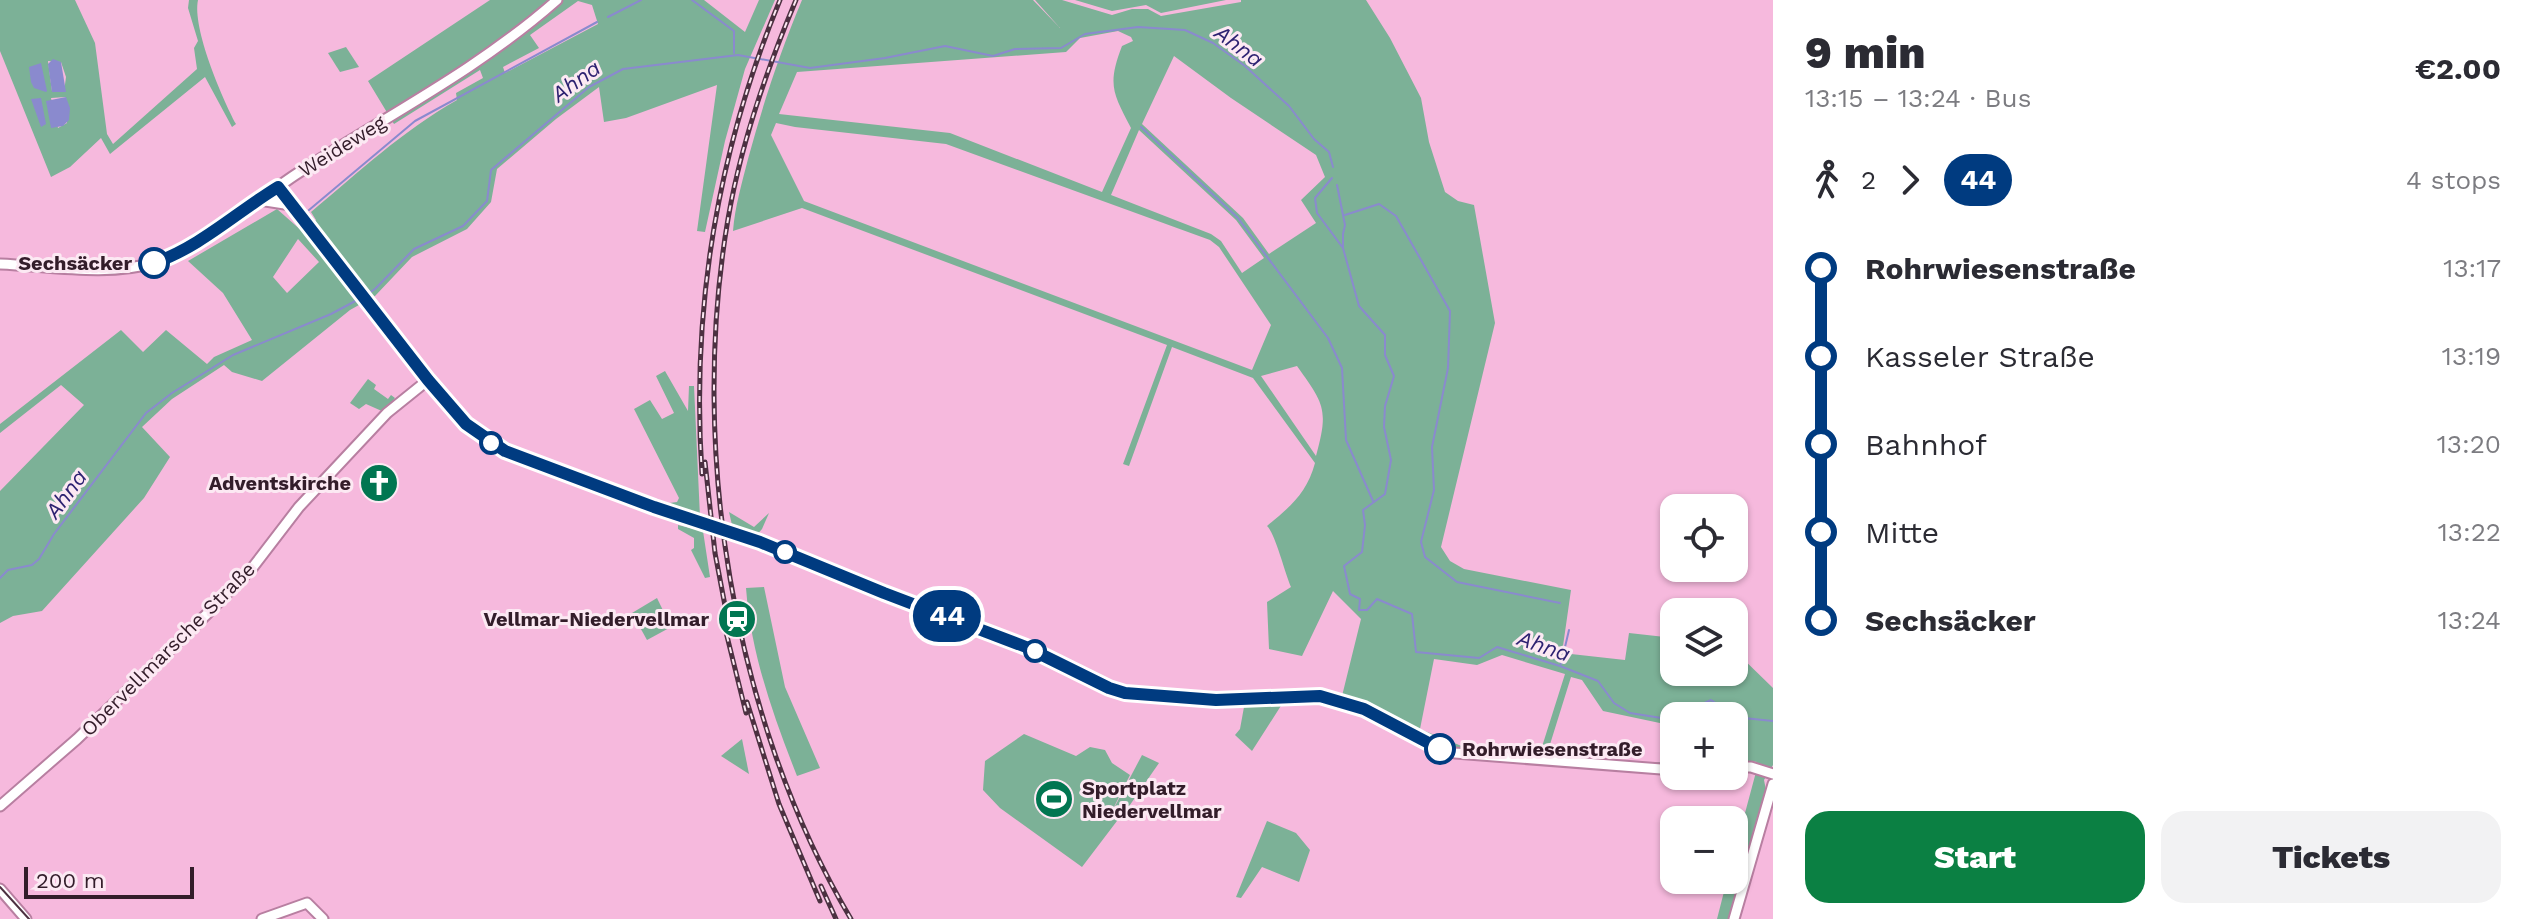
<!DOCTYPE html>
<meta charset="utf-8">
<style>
body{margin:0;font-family:"Work Sans",sans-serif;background:#f2f2f3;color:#2b2b33;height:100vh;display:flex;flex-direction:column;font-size:30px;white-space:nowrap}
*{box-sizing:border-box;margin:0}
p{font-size:26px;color:#7c7c81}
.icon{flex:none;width:44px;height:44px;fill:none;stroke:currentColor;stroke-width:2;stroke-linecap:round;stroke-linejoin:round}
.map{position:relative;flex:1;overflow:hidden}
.details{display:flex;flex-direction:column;background:#fff;width:760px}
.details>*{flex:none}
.badge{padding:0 16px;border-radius:26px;font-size:28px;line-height:52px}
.controls{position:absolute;left:1660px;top:494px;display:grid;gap:16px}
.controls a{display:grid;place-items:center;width:88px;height:88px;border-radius:16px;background:#fff;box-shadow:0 2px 6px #0004;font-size:40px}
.scale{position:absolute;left:24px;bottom:20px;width:170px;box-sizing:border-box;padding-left:8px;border:4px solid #331d2a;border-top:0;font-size:22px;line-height:28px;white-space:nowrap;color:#331d2a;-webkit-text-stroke:6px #fce9f3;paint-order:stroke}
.map>.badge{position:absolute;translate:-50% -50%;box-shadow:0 0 0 4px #fff}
.legs{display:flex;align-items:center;gap:12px;height:88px;padding:0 32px;font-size:26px}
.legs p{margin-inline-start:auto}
.head{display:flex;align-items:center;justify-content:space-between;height:136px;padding:0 32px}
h1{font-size:44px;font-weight:800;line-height:60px}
.button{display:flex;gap:16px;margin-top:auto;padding:16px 32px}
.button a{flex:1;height:92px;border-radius:24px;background:#0b8043;color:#fff;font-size:32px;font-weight:800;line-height:92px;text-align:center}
.button a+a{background:#f2f2f3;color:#2b2b33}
ul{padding:0 32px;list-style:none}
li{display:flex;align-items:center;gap:28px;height:88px;font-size:30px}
li i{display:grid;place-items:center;width:12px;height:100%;margin:0 10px;background:currentColor}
li i::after{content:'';width:20px;height:20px;margin:-10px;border:6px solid;border-radius:50%;background:#fff}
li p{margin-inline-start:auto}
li:first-child i{background:linear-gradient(#0000 50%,currentColor 0)}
li:last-child i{background:linear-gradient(currentColor 50%,#0000 0)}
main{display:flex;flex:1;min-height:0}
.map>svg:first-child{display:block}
</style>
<main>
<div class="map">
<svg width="1773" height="919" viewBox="0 0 1773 919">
<rect width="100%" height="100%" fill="#f6b9dd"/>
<g fill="#7cb197" fill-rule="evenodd">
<path d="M0,0H75L95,43L107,134L113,144L197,69L194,48L198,41L188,8L189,0H198C192,28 222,98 236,124L232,127L205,77L110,154L101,138L70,167L51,177L0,51ZM48,61L61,62L66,77L64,92L52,91ZM66,97L67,123L58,128L51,98Z"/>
<path d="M490,0H704L745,32L759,0H775L745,69L725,141L705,232L697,231L717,85L626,118L604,122L599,87L556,119L497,169L491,202L467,229L412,257L375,296L350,310L262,381L232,372L224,365L172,399L142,427L170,457L144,498L42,611L13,616L0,623V491L84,405L61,385L0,433V424L121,330L143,352L166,330L207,364L214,357L252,340L223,293L188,261L277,209L303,232L316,220L311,212C360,171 401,132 457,100L456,93L483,78L480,70L394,124L368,81ZM578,1L592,5L598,24L505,73L503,67L539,48L530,35ZM298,239L319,262L287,293L273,277Z"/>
<path d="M802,0H1033L1060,28L1035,0H1062L1112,15L1132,9H1148L1161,16L1241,2V0H1366L1390,38L1421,98L1429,142L1445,192L1458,201L1474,205L1495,323L1441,547L1450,561L1464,569L1571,590L1562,653L1625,660L1629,633L1674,638V672H1734V650L1773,688V765L1764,780L1766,790L1730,919H1717L1727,880H1734V854L1756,772L1746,763L1757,761L1734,764V716H1674V726L1603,711L1582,680L1571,677L1547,754L1636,763L1674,762V766L1547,758L1546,754L1540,753L1539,757C1514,755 1487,756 1463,751C1420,741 1384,710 1342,696L1361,619L1333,591L1302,656L1269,649L1267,602L1291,587C1285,573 1275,533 1267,526C1290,507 1307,493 1315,463L1253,378L1172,347L1129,466L1123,464L1167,345L802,208L733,231C735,206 742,183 748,159C763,104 780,52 802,0ZM1118,31L1131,37L1133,41L1122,46C1107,85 1113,93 1131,128L1102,192L950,133L779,114L797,72L1066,52L1080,38ZM1174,56L1231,98L1316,155L1325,177L1301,200L1316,223L1269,254L1243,218L1142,124ZM776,123L795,127L946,144L1210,240L1219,247L1271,325L1252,370L804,201L771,135ZM1139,130L1236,220L1264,258L1242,273L1221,241L1211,234L1111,195ZM1297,366C1324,404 1329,409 1316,456L1261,376ZM1502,655L1565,674L1540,753L1464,747L1420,729L1434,659L1477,665Z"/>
<polygon points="1075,0 1226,0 1161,13 1146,5 1112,11"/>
<polygon points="346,47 359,67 340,72 328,53"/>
<polygon points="665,371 688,411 689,386 694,386 700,517 662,504 677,502 679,498 634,409 650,400 662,419 674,413 656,376"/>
<polygon points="368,379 376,385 374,389 388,399 391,395 395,398 384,412 366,404 359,409 350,403"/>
<polygon points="729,512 754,527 769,513 762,529 756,536 741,532 732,525"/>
<polygon points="678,525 703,531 710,577 705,578 691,550 694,548 694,538 678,529"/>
<path d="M764,587L785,687L820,768L797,776C773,715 751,654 746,588Z"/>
<polygon points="657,598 671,627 647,640 632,613"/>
<polygon points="1284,701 1252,751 1235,735 1240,729 1244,707"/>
<polygon points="1024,734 1076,756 1090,747 1105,750 1112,763 1130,775 1113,809 1120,817 1082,867 1000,808 983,790 985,761"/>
<polygon points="742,739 749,774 721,756"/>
<polygon points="1142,755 1159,763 1123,815 1114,808"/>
<polygon points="1267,821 1296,833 1310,850 1299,882 1262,867 1241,898 1236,897"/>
</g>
<g fill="#8a8ace">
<polygon points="53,59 61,62 66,92 52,92 48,64"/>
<polygon points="41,63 47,91 46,92 34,88 31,82 29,67"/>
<polygon points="66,97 70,108 69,120 63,126 51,128 46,101"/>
<polygon points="41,98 46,124 41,127 31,99"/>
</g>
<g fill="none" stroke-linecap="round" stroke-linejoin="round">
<g stroke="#8a8ace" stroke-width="2">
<polyline points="692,0 734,31 734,53"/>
<polyline points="608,17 641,0"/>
<polyline points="1141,127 1238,218 1328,338 1342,368 1346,440 1373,501"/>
<polyline points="1332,178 1315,198 1317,213 1343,248"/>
<polyline points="1337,185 1345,225 1343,234 1343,248 1359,306 1385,335 1385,355 1394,376 1385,406 1384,427 1391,460 1385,494 1363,510 1365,525 1362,552 1344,566 1350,594 1360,599 1359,610 1367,610 1377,599 1412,614 1416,652 1479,658 1497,647 1560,666 1598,681 1614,703 1630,713 1674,720"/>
<polyline points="309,210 415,121 597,22"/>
<polyline points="1345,215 1379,204 1396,216 1450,311 1448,368 1432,447 1434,490 1421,542 1425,557 1457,582 1560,603"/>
<polyline points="366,295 375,289 414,249 463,226 487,201 491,170 589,87 623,69 738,55 810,68 885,58 945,46 993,56 1015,49 1061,48 1085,34 1138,27 1185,30 1213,43 1245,66 1289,106 1314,139 1329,152 1333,167"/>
<polyline points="0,578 8,570 32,565 39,559 54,534 146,413 172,393 233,355 331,314 361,298"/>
<polyline points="1561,664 1569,630"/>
<polyline points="1691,716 1698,706 1711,700 1723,708 1729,716"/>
<polyline points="1734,717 1773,721"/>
</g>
<defs>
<g id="secondary">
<polyline points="278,187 428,380 466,424 505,451 654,507 760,542 884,593 1026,647 1109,688 1125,693 1216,700 1320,696 1364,709 1424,741 1455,753 1674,770"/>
<polyline points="259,200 291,205"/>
<path d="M0,264C50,266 108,277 157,262C205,247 253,203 295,175C383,118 478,70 557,0"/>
<polyline points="1734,767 1751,767 1773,774"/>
<polyline points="0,806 77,739 208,613 253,567 299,507 387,413 428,380"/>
<polyline points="0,889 26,919"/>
<polyline points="262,919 307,903 323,919"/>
<polyline points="1734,919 1773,784"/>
</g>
</defs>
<use href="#secondary" stroke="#b87fa1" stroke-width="13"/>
<use href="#secondary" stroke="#fff" stroke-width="9"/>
<polyline stroke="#4c3141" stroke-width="2" points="0,887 29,919"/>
<defs>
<g id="rail">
<path d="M796,0C766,71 741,143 728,219C689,447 732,719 851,919"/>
<polyline points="705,462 715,553 730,632"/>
<path d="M702,474C691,310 717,152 780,0"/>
<polyline points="724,624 746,713"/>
<polyline points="747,702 779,804 820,901"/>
<polyline points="821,886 836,919"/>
</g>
</defs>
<use href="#rail" stroke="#4c3141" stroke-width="5"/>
<use href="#rail" stroke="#fce9f3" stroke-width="2" stroke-dasharray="6" stroke-linecap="butt"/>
</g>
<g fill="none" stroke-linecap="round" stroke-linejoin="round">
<defs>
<path id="line-1" d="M154,263C200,247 237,212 278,187L428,380L466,424L505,451L654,507L760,542L884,593L1026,647L1109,688L1125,693L1216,700L1320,696L1364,709L1440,749"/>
</defs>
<use href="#line-1" stroke="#fff" stroke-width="18"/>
<use href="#line-1" stroke="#003b80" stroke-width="12"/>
</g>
<defs>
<symbol id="church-disc" viewBox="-11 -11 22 22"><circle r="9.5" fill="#017651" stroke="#fce9f3"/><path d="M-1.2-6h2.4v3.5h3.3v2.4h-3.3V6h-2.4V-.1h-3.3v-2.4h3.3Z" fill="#fff"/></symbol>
<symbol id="station-disc" viewBox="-11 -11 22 22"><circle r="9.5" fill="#017651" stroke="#fce9f3"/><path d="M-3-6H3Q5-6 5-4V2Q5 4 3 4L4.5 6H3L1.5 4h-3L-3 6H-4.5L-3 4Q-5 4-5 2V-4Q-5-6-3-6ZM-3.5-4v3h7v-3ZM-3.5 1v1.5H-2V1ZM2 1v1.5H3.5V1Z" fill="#fff"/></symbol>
<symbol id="stadium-disc" viewBox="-11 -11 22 22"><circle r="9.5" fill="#017651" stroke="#fce9f3"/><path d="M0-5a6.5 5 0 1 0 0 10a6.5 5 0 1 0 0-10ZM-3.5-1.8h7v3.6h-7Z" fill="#fff"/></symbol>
</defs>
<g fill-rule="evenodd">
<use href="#church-disc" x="357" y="461" width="44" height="44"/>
<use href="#station-disc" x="715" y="597" width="44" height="44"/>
<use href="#stadium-disc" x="1032" y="777" width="44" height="44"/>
</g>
<g fill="#fff" stroke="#003b80" stroke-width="4">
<circle cx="154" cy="263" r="14"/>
<circle cx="491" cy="443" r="10"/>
<circle cx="785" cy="552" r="10"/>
<circle cx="1035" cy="651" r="10"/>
<circle cx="1440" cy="749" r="14"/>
</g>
<g text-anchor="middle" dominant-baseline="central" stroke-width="6" stroke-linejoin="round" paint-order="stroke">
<g font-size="20" fill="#331d2a" stroke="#fce9f3">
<text transform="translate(342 146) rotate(-32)">Weideweg</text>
<text transform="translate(168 649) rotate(-45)">Obervellmarsche Straße</text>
</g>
<g font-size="20" font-weight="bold" fill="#331d2a" stroke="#fce9f3" text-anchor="end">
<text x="132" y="263">Sechsäcker</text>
<text x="1462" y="749" text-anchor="start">Rohrwiesenstraße</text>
</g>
<g font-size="20" font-weight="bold" fill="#331d2a" stroke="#fce9f3" text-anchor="end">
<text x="351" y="483">Adventskirche</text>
<text x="709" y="619">Vellmar-Niedervellmar</text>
<text x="1082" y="788" text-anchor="start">Sportplatz<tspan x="1082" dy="23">Niedervellmar</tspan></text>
</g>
<g font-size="22" font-style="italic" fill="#2d2271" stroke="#fce9f3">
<text transform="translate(1239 46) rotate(37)">Ahna</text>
<text transform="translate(576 81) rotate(-36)">Ahna</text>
<text transform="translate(66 494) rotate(-54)">Ahna</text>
<text transform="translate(1544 646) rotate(19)">Ahna</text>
</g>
</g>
</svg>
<div class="controls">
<a><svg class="icon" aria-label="locate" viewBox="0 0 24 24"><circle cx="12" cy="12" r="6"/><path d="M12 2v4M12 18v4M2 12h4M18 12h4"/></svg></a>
<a><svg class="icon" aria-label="layers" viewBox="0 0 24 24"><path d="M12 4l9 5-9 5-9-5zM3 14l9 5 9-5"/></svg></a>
<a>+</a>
<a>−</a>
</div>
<div class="scale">200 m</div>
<b class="badge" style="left:947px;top:616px;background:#003b80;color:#fff">44</b>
</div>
<section class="details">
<div class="head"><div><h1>9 min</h1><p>13:15 – 13:24 · Bus</p></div><b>€2.00</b></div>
<div class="legs"><svg class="icon" aria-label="walk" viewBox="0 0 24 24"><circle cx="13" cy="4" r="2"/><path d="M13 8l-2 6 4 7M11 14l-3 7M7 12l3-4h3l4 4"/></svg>2<svg class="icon" aria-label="forward" viewBox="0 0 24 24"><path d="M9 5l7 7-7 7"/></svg><b class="badge" style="background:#003b80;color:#fff">44</b><p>4 stops</p></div>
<ul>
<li><i style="color:#003b80"></i><b>Rohrwiesenstraße</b><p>13:17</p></li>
<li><i style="color:#003b80"></i><span>Kasseler Straße</span><p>13:19</p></li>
<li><i style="color:#003b80"></i><span>Bahnhof</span><p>13:20</p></li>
<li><i style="color:#003b80"></i><span>Mitte</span><p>13:22</p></li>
<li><i style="color:#003b80"></i><b>Sechsäcker</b><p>13:24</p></li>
</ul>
<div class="button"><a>Start</a><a>Tickets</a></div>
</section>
</main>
